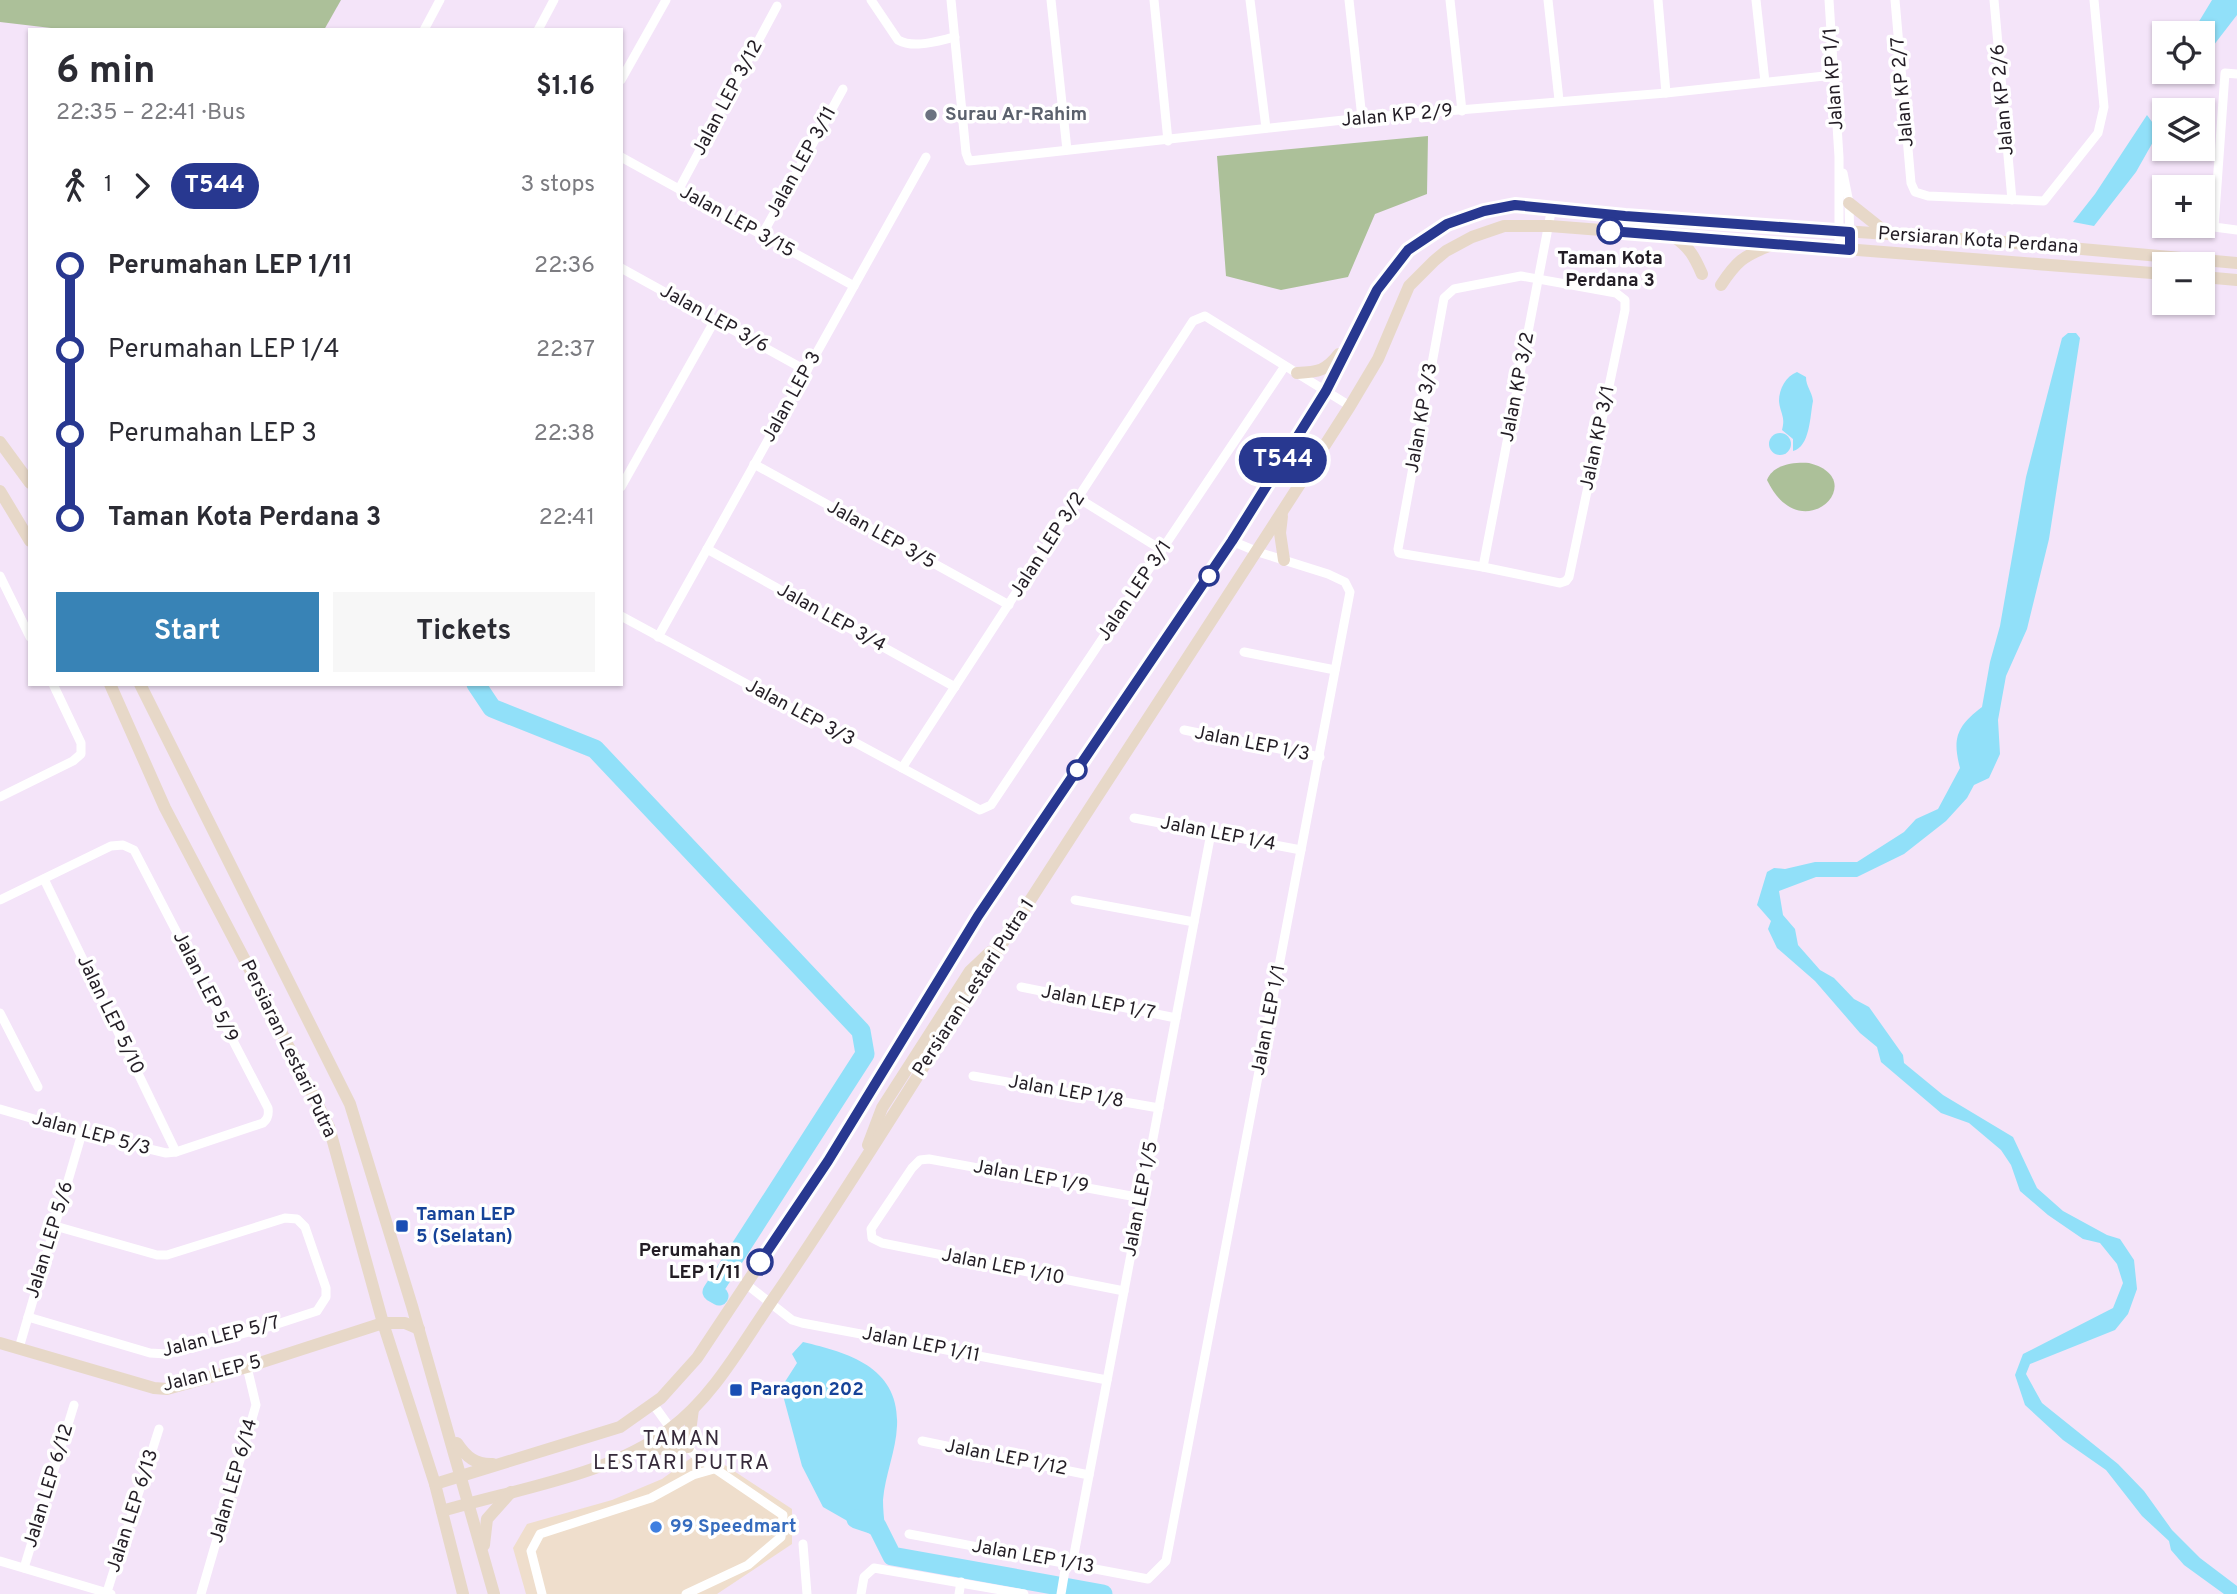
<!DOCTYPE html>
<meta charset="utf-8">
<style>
body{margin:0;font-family:Overpass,sans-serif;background:#f7f7f7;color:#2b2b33;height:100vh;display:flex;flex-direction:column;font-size:26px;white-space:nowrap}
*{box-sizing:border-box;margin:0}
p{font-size:23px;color:#7c7c81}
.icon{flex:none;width:38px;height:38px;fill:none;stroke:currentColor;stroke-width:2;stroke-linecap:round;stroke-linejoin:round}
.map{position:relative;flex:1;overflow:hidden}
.details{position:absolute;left:28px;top:28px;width:595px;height:658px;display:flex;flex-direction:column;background:#fff;border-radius:0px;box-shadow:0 2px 5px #0004}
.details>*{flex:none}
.badge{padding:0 14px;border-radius:23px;font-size:24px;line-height:46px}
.buttons{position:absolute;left:2152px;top:21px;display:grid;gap:14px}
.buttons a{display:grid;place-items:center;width:63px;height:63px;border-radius:0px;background:#fff;box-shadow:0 2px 5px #0004;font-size:35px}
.map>.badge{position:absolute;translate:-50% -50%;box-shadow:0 0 0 4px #fff}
.legs{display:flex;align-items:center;gap:10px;height:77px;padding:0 28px;font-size:23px}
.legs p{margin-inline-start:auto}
.overview{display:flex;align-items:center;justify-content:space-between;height:119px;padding:0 28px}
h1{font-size:38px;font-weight:700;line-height:52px}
.button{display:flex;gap:14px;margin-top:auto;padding:14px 28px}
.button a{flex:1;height:80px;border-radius:0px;background:#3883b6;color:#fff;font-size:28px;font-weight:700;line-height:80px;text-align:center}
.button a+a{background:#f7f7f7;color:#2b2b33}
ul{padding:0 28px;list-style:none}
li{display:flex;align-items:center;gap:24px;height:84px;font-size:26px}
li i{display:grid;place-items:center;width:10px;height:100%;margin:0 9px;background:currentColor}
li i::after{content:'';width:18px;height:18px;margin:-9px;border:5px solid;border-radius:50%;background:#fff}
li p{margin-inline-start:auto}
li:first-child i{background:linear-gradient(#0000 50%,currentColor 0)}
li:last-child i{background:linear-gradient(currentColor 50%,#0000 0)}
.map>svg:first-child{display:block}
</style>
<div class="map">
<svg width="2237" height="1594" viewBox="0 0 2237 1594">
<rect width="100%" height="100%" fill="#f4e4f9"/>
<polygon fill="#efdecc" points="702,1450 792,1509 792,1544 717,1594 526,1594 513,1548 527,1524 612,1500 662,1479"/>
<g fill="#acc099">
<polygon points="0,0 341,0 324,30 68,30 0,22"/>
<polygon points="1428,136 1427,194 1375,214 1348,277 1281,290 1226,276 1217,156"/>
<path d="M1809,463C1873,479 1801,552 1767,480C1773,464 1795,462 1809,463Z"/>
</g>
<g fill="#91e0f9">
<polygon points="2212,0 2237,0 2237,15 2203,59 2203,33 2192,33"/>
<polygon points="2147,115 2155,126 2162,126 2136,172 2094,226 2073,222 2095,194"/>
<path d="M2068,333H2076L2080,338L2049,539L2027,629L2006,676L1998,720L2000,754L1989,778L1974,785L1967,798L1946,821L1904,854L1857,877H1816L1779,891L1783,915L1795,929L1798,945L1820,970L1834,978L1854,999L1869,1007L1903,1055L1904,1063L1943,1095L2013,1137L2037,1188L2063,1211L2107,1235L2120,1239L2134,1260L2137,1289L2128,1314L2115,1330L2030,1364L2026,1374L2042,1403L2118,1464L2144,1491L2172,1530L2200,1558L2237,1586V1594H2224L2184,1565L2171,1550L2169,1541L2142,1516L2106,1470L2063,1440L2025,1405L2015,1375L2023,1354L2113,1308L2123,1283L2117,1264L2100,1243L2083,1239L2048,1215L2020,1191L2011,1165L2001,1150L1969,1123L1941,1113L1881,1062L1877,1047L1860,1033L1815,981L1777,948L1768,929L1771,921L1757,905L1767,872L1774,868L1785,869L1815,862H1857L1904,832L1916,819L1938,809L1960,768C1952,738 1957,726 1982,707L1990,662L2000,626L2026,477L2062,338Z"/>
<path d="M1797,372L1806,377C1806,387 1812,391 1813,401C1810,416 1810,447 1793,451V439L1782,430C1786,417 1780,413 1779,401C1779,389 1786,376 1797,372Z"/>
<circle cx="1780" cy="444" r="11"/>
<path d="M803,1342C850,1353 900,1368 897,1426C896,1451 885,1475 883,1500C883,1509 884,1519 885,1527L872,1535L823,1507L802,1466L781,1388L797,1363L792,1354Z"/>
</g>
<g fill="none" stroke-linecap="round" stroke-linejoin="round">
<g stroke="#91e0f9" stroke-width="19">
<polyline points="476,684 492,708 595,749 861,1031 865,1054 712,1292 719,1296"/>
<polyline points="856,1519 877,1526 892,1556 1103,1594"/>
</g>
<g stroke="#fff" stroke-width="9">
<path d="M871,0L898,40C914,49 937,41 955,37"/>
<polyline points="951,0 966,153 969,161 1362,118 1666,93 1834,75"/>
<polyline points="1051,0 1067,150"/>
<polyline points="1154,0 1168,141"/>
<polyline points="1250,0 1266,128"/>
<polyline points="1349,0 1362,118"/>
<polyline points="1450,0 1462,111"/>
<polyline points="1548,0 1559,100"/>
<polyline points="1658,0 1666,93"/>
<polyline points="1756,0 1765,82"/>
<polyline points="1829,0 1839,157 1839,250"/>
<polyline points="1895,0 1911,183 1915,192 1928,196 2044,201 2098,133 2104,107 2094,0"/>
<polyline points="1994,0 2012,200"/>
<polyline points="424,30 440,0"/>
<polyline points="538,30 554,0"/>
<polyline points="2237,74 2225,73 2214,227 2237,230"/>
<polyline points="621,80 666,0"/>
<polyline points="621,157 854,286"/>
<polyline points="1843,173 1849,203 1850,250"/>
<polyline points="679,189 777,6"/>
<polyline points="762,235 843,89"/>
<polyline points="621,268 807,371"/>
<polygon points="1521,276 1616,293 1625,300 1625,310 1569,577 1566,581 1560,583 1483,567 1404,554 1399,553 1398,549 1444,298 1454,289"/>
<polyline points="754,464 1009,605"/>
<polyline points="621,487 715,320"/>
<polyline points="1078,498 1162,550"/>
<polyline points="707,549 955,687"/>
<polyline points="1483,567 1552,207"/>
<polyline points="0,576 30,637"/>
<polyline points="621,616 980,810 991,805 1285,366"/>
<polyline points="658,637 926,157"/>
<polyline points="1244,652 1335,670"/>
<polyline points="1184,730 1320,757"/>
<polyline points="902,768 1193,321 1205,316 1350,406"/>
<polyline points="0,797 73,761 81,754 81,743 53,684"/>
<polyline points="1134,818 1301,850"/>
<polyline points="44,879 176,1152"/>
<path d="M0,900L111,846L123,845L134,850L268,1108C269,1115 268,1119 263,1123L176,1152L166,1153L82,1133L0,1109"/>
<polyline points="1075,900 1194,922"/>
<polyline points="1021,987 1176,1018"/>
<polyline points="0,1013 38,1087"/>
<polyline points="973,1076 1159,1108"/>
<polyline points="746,1284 792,1320 802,1323 1107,1380"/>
<polyline points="1124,1291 882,1243 872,1238 871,1229 912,1168 920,1160 929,1159 1142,1198"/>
<polyline points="28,1317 150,1353 167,1354 268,1327 317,1311 326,1297 326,1288 305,1227 297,1219 285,1218 167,1255 157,1255 55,1226"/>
<polyline points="19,1348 82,1133"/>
<polyline points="653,1404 671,1429 695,1455 783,1515 781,1537 748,1565 686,1594"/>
<polyline points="922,1441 1089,1475"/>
<polyline points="909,1534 1148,1579 1166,1561 1350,592 1345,582 1328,574 1258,552 1232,541"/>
<polyline points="803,1544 807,1594"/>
<polyline points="0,1561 111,1594"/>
<polyline points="1072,1565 1211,833"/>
<polyline points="24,1568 74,1405"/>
<polyline points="107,1592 159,1429"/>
<polyline points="201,1594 256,1405 247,1367"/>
<polyline points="542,1594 531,1551 540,1534 651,1498 693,1475 714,1469"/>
<polyline points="861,1594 864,1577 874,1568 1024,1594"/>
<polyline points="959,1594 961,1582"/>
<polyline points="1061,1594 1066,1564"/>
</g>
<g stroke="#e7d8c8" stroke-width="12">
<polyline points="1849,203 1888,234"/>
<path d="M1674,237C1689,246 1695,258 1702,274"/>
<polyline points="2203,277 2237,280"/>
<path d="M1721,285C1736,262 1743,256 1769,246"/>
<path d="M1297,373C1318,372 1326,371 1339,354"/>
<polyline points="0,442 30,483"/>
<polyline points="0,491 30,541"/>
<polyline points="1282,516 1280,533 1284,560"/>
<polyline points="110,684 165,808 247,964 329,1127 383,1323 435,1484 463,1594"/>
<polyline points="140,684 350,1104 412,1306 494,1594"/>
<polyline points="868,1145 882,1108 970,971 990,952"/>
<polyline points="0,1343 154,1388 167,1389 247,1367 383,1323 405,1323 419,1329"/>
<path d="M457,1443C466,1457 476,1465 493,1464"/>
<polyline points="641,1450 688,1447 693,1409"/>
<polyline points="435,1484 620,1427 661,1398 697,1358 828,1161 978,917 1232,541 1326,391 1377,290 1408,250 1447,224 1484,211 1515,205 1625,216 2004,242 2237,263"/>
<path d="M442,1511C515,1489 609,1476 670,1429C713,1397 741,1346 771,1302C820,1231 866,1158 912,1085C1056,857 1205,633 1350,406L1378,359L1409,286L1434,261L1446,251L1472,237L1504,226H1550L2165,274"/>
<polyline points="484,1545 487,1519 511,1492"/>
</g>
</g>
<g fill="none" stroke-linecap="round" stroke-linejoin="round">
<defs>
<polyline id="line-1" points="760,1262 828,1161 978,916 1232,541 1326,391 1377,290 1408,250 1447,224 1484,211 1515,205 1625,216 1850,232 1850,250 1610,231"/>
</defs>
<use href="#line-1" stroke="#fff" stroke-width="16"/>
<use href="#line-1" stroke="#283890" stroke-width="10"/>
</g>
<circle fill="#6b7280" stroke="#fff" stroke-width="2.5" cx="931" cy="115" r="7"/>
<g fill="#fff" stroke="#283890" stroke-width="3.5">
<circle cx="1610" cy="231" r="12"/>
<circle cx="1209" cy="576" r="9"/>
<circle cx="1077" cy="770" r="9"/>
<circle cx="760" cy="1262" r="12"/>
</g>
<g fill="#1a4fb4" stroke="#fff" stroke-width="2.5">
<rect x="395" y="1219" width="14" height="14" rx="3.5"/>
<rect x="729" y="1383" width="14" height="14" rx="3.5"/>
</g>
<circle fill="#3f7fe0" stroke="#fff" stroke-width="2.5" cx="656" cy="1527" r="7"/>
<g text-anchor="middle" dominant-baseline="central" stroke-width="7" stroke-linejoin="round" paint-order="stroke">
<g font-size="19" fill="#231d25" stroke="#fff">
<text transform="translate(1834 79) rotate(-94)">Jalan KP 1/1</text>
<text transform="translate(1903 92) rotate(-95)">Jalan KP 2/7</text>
<text transform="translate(728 98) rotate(-62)">Jalan LEP 3/12</text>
<text transform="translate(2003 100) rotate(-95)">Jalan KP 2/6</text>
<text transform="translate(1397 116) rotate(-5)">Jalan KP 2/9</text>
<text transform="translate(802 162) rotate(-61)">Jalan LEP 3/11</text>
<text transform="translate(737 222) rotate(29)">Jalan LEP 3/15</text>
<text transform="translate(1978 241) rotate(4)">Persiaran Kota Perdana</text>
<text transform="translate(714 319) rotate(29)">Jalan LEP 3/6</text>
<text transform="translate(1518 387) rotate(-79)">Jalan KP 3/2</text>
<text transform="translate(792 397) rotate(-61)">Jalan LEP 3</text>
<text transform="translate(1422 418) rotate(-80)">Jalan KP 3/3</text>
<text transform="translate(1598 438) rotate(-78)">Jalan KP 3/1</text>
<text transform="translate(881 535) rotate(29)">Jalan LEP 3/5</text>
<text transform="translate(1048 545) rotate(-57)">Jalan LEP 3/2</text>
<text transform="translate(1135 591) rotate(-56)">Jalan LEP 3/1</text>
<text transform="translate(831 618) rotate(29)">Jalan LEP 3/4</text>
<text transform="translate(800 713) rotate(28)">Jalan LEP 3/3</text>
<text transform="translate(1252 744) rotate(11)">Jalan LEP 1/3</text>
<text transform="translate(1218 834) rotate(11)">Jalan LEP 1/4</text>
<text transform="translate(205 987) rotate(63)">Jalan LEP 5/9</text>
<text transform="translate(974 988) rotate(-57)">Persiaran Lestari Putra 1</text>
<text transform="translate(1098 1003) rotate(11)">Jalan LEP 1/7</text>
<text transform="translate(110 1015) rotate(64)">Jalan LEP 5/10</text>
<text transform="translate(1269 1020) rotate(-79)">Jalan LEP 1/1</text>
<text transform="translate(288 1049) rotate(64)">Persiaran Lestari Putra</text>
<text transform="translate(1066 1092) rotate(10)">Jalan LEP 1/8</text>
<text transform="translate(91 1134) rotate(15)">Jalan LEP 5/3</text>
<text transform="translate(1031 1177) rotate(10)">Jalan LEP 1/9</text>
<text transform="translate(1141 1199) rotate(-79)">Jalan LEP 1/5</text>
<text transform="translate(50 1240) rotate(-73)">Jalan LEP 5/6</text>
<text transform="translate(1003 1267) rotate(11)">Jalan LEP 1/10</text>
<text transform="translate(221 1337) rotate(-14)">Jalan LEP 5/7</text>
<text transform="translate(921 1345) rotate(11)">Jalan LEP 1/11</text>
<text transform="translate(212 1374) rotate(-14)">Jalan LEP 5</text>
<text transform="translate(1006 1458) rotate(11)">Jalan LEP 1/12</text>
<text transform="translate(234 1481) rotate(-74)">Jalan LEP 6/14</text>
<text transform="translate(49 1486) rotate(-73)">Jalan LEP 6/12</text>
<text transform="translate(133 1511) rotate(-72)">Jalan LEP 6/13</text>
<text transform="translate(1033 1557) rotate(10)">Jalan LEP 1/13</text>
</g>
<g font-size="19" font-weight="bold" fill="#5b616d" stroke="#fff" text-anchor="start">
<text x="945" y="115">Surau Ar-Rahim</text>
</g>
<g font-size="19" font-weight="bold" fill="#231d25" stroke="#fff">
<text x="1610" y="259">Taman Kota<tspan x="1610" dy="22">Perdana 3</tspan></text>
<text x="741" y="1251" text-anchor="end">Perumahan<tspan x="741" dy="22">LEP 1/11</tspan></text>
</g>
<g font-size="19" font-weight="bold" fill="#164399" stroke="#fff" text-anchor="start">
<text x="416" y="1215">Taman LEP<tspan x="416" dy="22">5 (Selatan)</tspan></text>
<text x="750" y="1390">Paragon 202</text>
</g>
<g font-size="19" font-weight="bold" fill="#366cbe" stroke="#fff" text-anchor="start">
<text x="670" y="1527">99 Speedmart</text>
</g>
<g font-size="21" letter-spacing="2" fill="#362a3a" stroke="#fff">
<text x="682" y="1439">TAMAN<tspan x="682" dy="24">LESTARI PUTRA</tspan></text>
</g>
</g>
</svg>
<div class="buttons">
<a><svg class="icon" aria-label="locate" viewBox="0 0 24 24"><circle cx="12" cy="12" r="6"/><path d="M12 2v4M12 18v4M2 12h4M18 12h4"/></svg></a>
<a><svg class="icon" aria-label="layers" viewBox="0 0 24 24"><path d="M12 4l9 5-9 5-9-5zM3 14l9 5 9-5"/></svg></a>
<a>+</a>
<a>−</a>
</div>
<b class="badge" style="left:1283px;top:460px;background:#283890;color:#fff">T544</b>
<section class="details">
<div class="overview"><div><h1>6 min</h1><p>22:35 – 22:41 · Bus</p></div><b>$1.16</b></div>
<div class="legs"><svg class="icon" aria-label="walk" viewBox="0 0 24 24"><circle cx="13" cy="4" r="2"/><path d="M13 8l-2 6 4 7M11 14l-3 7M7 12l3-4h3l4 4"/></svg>1<svg class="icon" aria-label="forward" viewBox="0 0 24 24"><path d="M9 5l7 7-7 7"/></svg><b class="badge" style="background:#283890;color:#fff">T544</b><p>3 stops</p></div>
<ul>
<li><i style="color:#283890"></i><b>Perumahan LEP 1/11</b><p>22:36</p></li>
<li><i style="color:#283890"></i><span>Perumahan LEP 1/4</span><p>22:37</p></li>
<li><i style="color:#283890"></i><span>Perumahan LEP 3</span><p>22:38</p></li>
<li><i style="color:#283890"></i><b>Taman Kota Perdana 3</b><p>22:41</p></li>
</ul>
<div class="button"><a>Start</a><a>Tickets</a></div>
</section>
</div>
